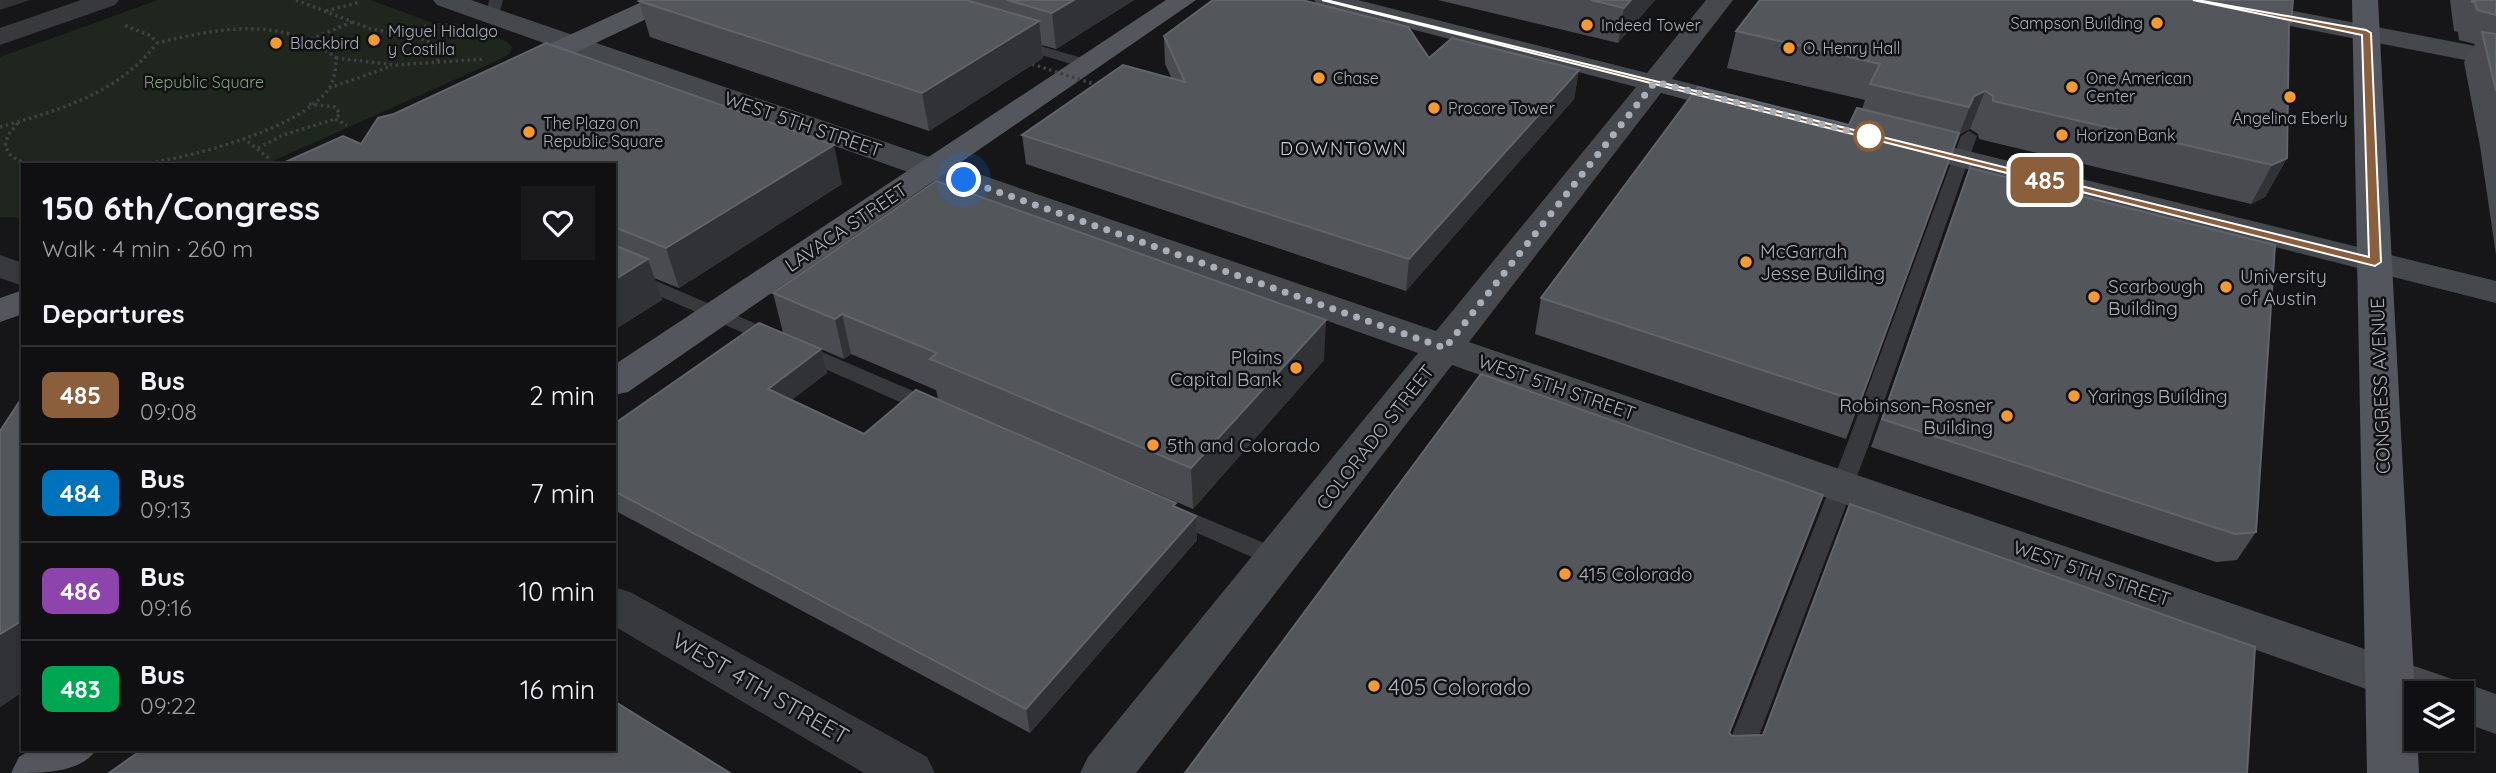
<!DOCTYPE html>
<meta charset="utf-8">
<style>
body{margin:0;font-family:Quicksand,sans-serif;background:#19191b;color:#f1f3f6;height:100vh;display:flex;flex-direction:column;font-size:26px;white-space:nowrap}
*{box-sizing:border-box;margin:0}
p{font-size:23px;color:#9c9d9f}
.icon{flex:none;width:38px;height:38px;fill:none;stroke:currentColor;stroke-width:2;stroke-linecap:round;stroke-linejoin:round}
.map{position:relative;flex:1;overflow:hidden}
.panel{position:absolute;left:21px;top:163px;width:595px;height:588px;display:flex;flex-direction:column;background:#101012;border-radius:0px;box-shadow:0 2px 5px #0004,0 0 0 2px #303032}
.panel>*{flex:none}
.badge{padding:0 14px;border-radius:10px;font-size:24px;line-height:46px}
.fabs{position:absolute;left:2404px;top:681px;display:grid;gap:14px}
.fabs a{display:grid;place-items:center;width:70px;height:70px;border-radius:0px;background:#101012;box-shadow:0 2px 5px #0004,0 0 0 2px #303032;font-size:35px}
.you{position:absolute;width:35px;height:35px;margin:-18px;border:5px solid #fff;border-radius:50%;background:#1a73e8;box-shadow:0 0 0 10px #1a73e833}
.map>.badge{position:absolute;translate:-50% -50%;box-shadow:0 0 0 4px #fff}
h2{padding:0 21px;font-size:26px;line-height:63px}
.round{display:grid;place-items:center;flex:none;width:74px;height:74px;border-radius:0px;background:#19191b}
.headline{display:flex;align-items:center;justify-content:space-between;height:119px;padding:0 21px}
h1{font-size:33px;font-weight:800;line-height:52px}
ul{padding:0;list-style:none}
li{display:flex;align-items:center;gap:21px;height:98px;padding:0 21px;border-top:2px solid #303032}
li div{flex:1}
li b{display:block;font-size:26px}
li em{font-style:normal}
li .badge{min-width:77px;font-weight:700;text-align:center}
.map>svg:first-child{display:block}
</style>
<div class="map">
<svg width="2496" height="773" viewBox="0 0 2496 773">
<rect width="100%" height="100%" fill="#161618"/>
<polygon fill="#1e261e" points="158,0 370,0 433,23 456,23 506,41 512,47 510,53 499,60 266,164 23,164 23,221 15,217 0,217 0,57"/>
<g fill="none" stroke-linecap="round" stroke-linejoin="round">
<g stroke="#3d4044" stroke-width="3.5" stroke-dasharray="2.5 3.5" stroke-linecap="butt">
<polyline points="296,0 371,29 414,36 434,44 439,52 438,61"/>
<polyline points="326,11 360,2"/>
<polyline points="408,34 426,26"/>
<polyline points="311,39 352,22"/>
<polyline points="336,58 396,65 485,59"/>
<polyline points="329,88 392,66"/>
<polyline points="309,104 335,107 340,114 335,119 347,125"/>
<polyline points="18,123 8,135 5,146 11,156 25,164"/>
<path d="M0,127C59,110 118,94 157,43L151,36L124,25"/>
<polyline points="243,138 270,159"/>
<polyline points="258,148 283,135 335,119"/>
<path d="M144,164C191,157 307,128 331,85C335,76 336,67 336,58C283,15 219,28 157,43"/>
</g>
<g fill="#37393d" fill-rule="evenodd">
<polygon points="489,0 503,0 498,19 486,16"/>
<polygon points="1016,39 1093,61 1096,64 1088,69 1011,46 1009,43"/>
<polygon points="1969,131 1977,136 1868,447 1745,773 1717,773 1846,447 1961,136"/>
<polygon points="614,263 941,403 944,408 941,413 925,413 614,276"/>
<polygon points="1171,504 1288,553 1291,559 1288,565 1279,568 1270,565 1163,518 1159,512 1163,506"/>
</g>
<g fill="#37393d" fill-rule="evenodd">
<polygon points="81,0 119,0 115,5 0,45 0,28"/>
<polygon points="0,255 23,263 23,286 0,278"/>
<polygon points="614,587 630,592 927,757 935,773 864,773 614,626"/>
</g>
<g fill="#45484d" fill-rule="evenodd">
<polygon points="433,0 471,0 1436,331 1636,87 1318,5 1314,0 1358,0 1647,73 1706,0 1733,0 1672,79 1755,100 1760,106 1755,112 1745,115 1661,93 1469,342 2452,679 2455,684 2462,682 2496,694 2496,734 2462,722 2462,693 2417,693 2417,707 1452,365 1136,773 1080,773 1088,757 1418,353 437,5"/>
<polygon points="2184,0 2237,0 2496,50 2496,66 2197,8 2188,5"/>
<polygon points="1899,134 2496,281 2496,303 1888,149 1884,143 1888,137"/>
</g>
<g fill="#53565c" fill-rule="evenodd">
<polygon points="646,0 680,0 676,5 526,76 516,78 506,76 502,70 506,64"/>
<polygon points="1166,0 1196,0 628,392 614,395 614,365"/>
<polygon points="2352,0 2378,0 2419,773 2367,773"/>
<polygon points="23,290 23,314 0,322 0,298"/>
<path d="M32,749H97C80,773 46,773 11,773L19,757Z"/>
</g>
<polyline stroke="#3d4044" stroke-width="3.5" stroke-dasharray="2.5 3.5" stroke-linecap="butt" points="1032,64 1100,86"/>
</g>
<g fill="#494b50">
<polygon points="641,0 1134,0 1056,49 1042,45 1043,58 929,131 650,37 639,1"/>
<polygon points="1438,0 1655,0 1618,43"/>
<polygon points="2450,0 2496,0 2496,255 2480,146 2464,62 2475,44 2459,40 2458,32 2454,31"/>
<polygon points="2291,22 2289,27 2287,158 2265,197 2251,204 1979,139 1978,134 1970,129 1960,134 1846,439 1535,334 1541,298 1849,125 1862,109 1865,100 1727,68 1736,31"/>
<polygon points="1164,36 1429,58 1579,70 1574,99 1406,291 1026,164 1022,135 1172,79 1165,64"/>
<polygon points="1973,159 1970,168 2256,532 2237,560 2216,562 1871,447"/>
<polygon points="614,164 842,184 679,288 654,278 662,300 614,330"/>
<polygon points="773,293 1324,360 1193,509 938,399 936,390 851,354 844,359 783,333"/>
<polygon points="821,349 827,373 791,400 864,434 1176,508 1196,516 1197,540 1030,733 614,510 614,424"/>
</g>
<g fill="#303235">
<polygon points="0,0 30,0 0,10"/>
<polygon points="1074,0 1134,0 1056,49 1052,13"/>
<polygon points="1631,0 1655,0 1618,43 1624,8"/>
<polygon points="1039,21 1043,58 929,131 922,93"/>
<polygon points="1579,70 1574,99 1406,291 1409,259"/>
<polygon points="1985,91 1970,129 1960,134 1955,145 1974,96"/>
<polygon points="834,145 842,184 679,288 666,248"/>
<polygon points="2287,158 2265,197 2251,204 2272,165"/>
<polygon points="648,259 662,300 614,330 614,280"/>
<polygon points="842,314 851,354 844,359 835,319"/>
<polygon points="1326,320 1324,360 1193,509 1191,468"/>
<polygon points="821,349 827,373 775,413 768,389"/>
<polygon points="1823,495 1809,534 1715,772 1729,733"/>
<polygon points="1196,516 1197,540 1030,733 1026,709"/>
<polygon points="23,620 23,692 0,707 0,634"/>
</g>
<g fill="#53565b" stroke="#61646a" stroke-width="2">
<polygon points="641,0 966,0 1039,21 922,93 639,1"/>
<polygon points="1007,0 1074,0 1052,13"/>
<polygon points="1213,0 1302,0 1408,27 1429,58 1452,38 1579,70 1409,259 1022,135 1123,65 1185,82 1164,36"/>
<polygon points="1591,0 1631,0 1624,8"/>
<polygon points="1760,0 2293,0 2291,22 2289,22 2287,158 2272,165 1993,101 1993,96 1985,91 1974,96 1969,107 1870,84 1880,64 1736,31"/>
<polygon points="2472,0 2496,0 2496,15 2477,10 2475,2 2472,2"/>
<polygon points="2482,32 2496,34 2496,91"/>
<polygon points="546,43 834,145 666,248 614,227 614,164 281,164 343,136 361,144 378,118 394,114"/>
<polygon points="1698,87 1849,125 1857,108 1959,133 1860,402 1541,298"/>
<polygon points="1973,159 1970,168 2275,245 2256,532 2235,534 1882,419"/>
<polygon points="936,181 1326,320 1191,468 930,359 937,353 842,314 835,319 773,293"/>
<polygon points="614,245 648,259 614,280"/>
<polygon points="759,323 821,349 768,389 864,434 916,390 1176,503 1173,506 1196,516 1026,709 614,491 614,424"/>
<polygon points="1481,374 1823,495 1729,733 1732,736 1763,735 1850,504 2255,647 2247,773 1185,773"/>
<polygon points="23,396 23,620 0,634 0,431"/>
<polygon points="614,701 730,773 109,773 143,749 614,749"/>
</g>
<polygon fill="#8b5e3c" stroke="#fff" stroke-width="2" points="1322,0 1326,0 2369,257 2362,35 2193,0 2197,0 2366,30 2371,33 2381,262 2375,266"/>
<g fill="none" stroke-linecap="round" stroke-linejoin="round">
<polyline stroke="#a8afb8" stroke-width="7" stroke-dasharray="0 12.6" points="964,180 1445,348 1655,82 1869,136"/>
</g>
<g fill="#f59a31" stroke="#111113" stroke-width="2.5">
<circle cx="2157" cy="23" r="7"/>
<circle cx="1587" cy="25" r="7"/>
<circle cx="374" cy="40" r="7"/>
<circle cx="276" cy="43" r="7"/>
<circle cx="1789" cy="48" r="7"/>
<circle cx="1319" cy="78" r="7"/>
<circle cx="2072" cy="87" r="7"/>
<circle cx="2290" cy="97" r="7"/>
<circle cx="1434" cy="108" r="7"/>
<circle cx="529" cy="132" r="7"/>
<circle cx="2062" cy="135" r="7"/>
<circle cx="1746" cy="262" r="7"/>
<circle cx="2226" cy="287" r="7"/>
<circle cx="2094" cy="297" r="7"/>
<circle cx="1296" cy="368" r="7"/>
<circle cx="2074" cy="396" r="7"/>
<circle cx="2007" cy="416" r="7"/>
<circle cx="1153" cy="445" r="7"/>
<circle cx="1565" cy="574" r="7"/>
<circle cx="1374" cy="686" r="7"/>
</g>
<circle fill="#fff" stroke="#8b5e3c" stroke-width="3.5" cx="1869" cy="136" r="14"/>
<g text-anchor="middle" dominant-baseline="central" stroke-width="5" stroke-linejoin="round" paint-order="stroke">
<g font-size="16" fill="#a8afb8" stroke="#111113" text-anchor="start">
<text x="2143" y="23" text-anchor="end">Sampson Building</text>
<text x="1601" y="25">Indeed Tower</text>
<text x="388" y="31">Miguel Hidalgo<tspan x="388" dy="18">y Costilla</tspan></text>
<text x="290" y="43">Blackbird</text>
<text x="1803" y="48">O. Henry Hall</text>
<text x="1333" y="78">Chase</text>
<text x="2086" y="78">One American<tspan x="2086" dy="18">Center</tspan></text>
<text x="1448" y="108">Procore Tower</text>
<text x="2290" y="118" text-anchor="middle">Angelina Eberly</text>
<text x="543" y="123">The Plaza on<tspan x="543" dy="18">Republic Square</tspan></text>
<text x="2076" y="135">Horizon Bank</text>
</g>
<g font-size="16" fill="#81a37e" stroke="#111113">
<text x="204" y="82">Republic Square</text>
</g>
<g font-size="18" letter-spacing="2" fill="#c9cdd4" stroke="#111113">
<text x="1344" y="148">DOWNTOWN</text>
</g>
<g font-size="19" fill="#a8afb8" stroke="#111113">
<text transform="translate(803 124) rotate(19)">WEST 5TH STREET</text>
<text transform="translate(846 227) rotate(-34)">LAVACA STREET</text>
<text transform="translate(2380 386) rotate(-92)">CONGRESS AVENUE</text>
<text transform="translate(1557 387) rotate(19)">WEST 5TH STREET</text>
<text transform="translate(1375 437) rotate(-52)">COLORADO STREET</text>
<text transform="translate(2092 573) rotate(19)">WEST 5TH STREET</text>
</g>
<g font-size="19" fill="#a8afb8" stroke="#111113" text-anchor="start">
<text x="1760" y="251">McGarrah<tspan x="1760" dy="22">Jesse Building</tspan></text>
<text x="2240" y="276">University<tspan x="2240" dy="22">of Austin</tspan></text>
<text x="2108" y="286">Scarbough<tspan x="2108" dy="22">Building</tspan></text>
<text x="1282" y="357" text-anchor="end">Plains<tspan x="1282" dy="22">Capital Bank</tspan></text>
<text x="2088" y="396">Yarings Building</text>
<text x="1993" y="405" text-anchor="end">Robinson–Rosner<tspan x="1993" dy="22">Building</tspan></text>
<text x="1167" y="445">5th and Colorado</text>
<text x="1579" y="574">415 Colorado</text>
</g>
<g font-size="23" fill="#a8afb8" stroke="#111113" text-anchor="start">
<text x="1388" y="686">405 Colorado</text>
</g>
<g font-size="23" fill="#a8afb8" stroke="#111113">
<text transform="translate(761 688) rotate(30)">WEST 4TH STREET</text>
</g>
</g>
</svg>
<div class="fabs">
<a><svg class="icon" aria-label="layers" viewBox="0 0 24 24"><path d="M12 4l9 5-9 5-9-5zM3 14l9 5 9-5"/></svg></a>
</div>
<div class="you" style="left:964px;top:180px"></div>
<b class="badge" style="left:2045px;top:180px;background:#8b5e3c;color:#fff">485</b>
<section class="panel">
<div class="headline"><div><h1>150 6th/Congress</h1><p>Walk · 4 min · 260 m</p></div><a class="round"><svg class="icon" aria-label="heart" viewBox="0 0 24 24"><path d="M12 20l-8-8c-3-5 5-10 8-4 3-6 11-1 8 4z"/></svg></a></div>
<h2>Departures</h2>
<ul>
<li><span class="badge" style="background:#8b5e3c;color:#fff">485</span><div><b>Bus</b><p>09:08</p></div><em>2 min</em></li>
<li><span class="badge" style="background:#0072bc;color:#fff">484</span><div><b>Bus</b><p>09:13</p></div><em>7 min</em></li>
<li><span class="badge" style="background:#8e44ad;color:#fff">486</span><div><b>Bus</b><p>09:16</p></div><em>10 min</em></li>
<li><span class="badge" style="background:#00a651;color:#fff">483</span><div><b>Bus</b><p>09:22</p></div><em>16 min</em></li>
</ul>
</section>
</div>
